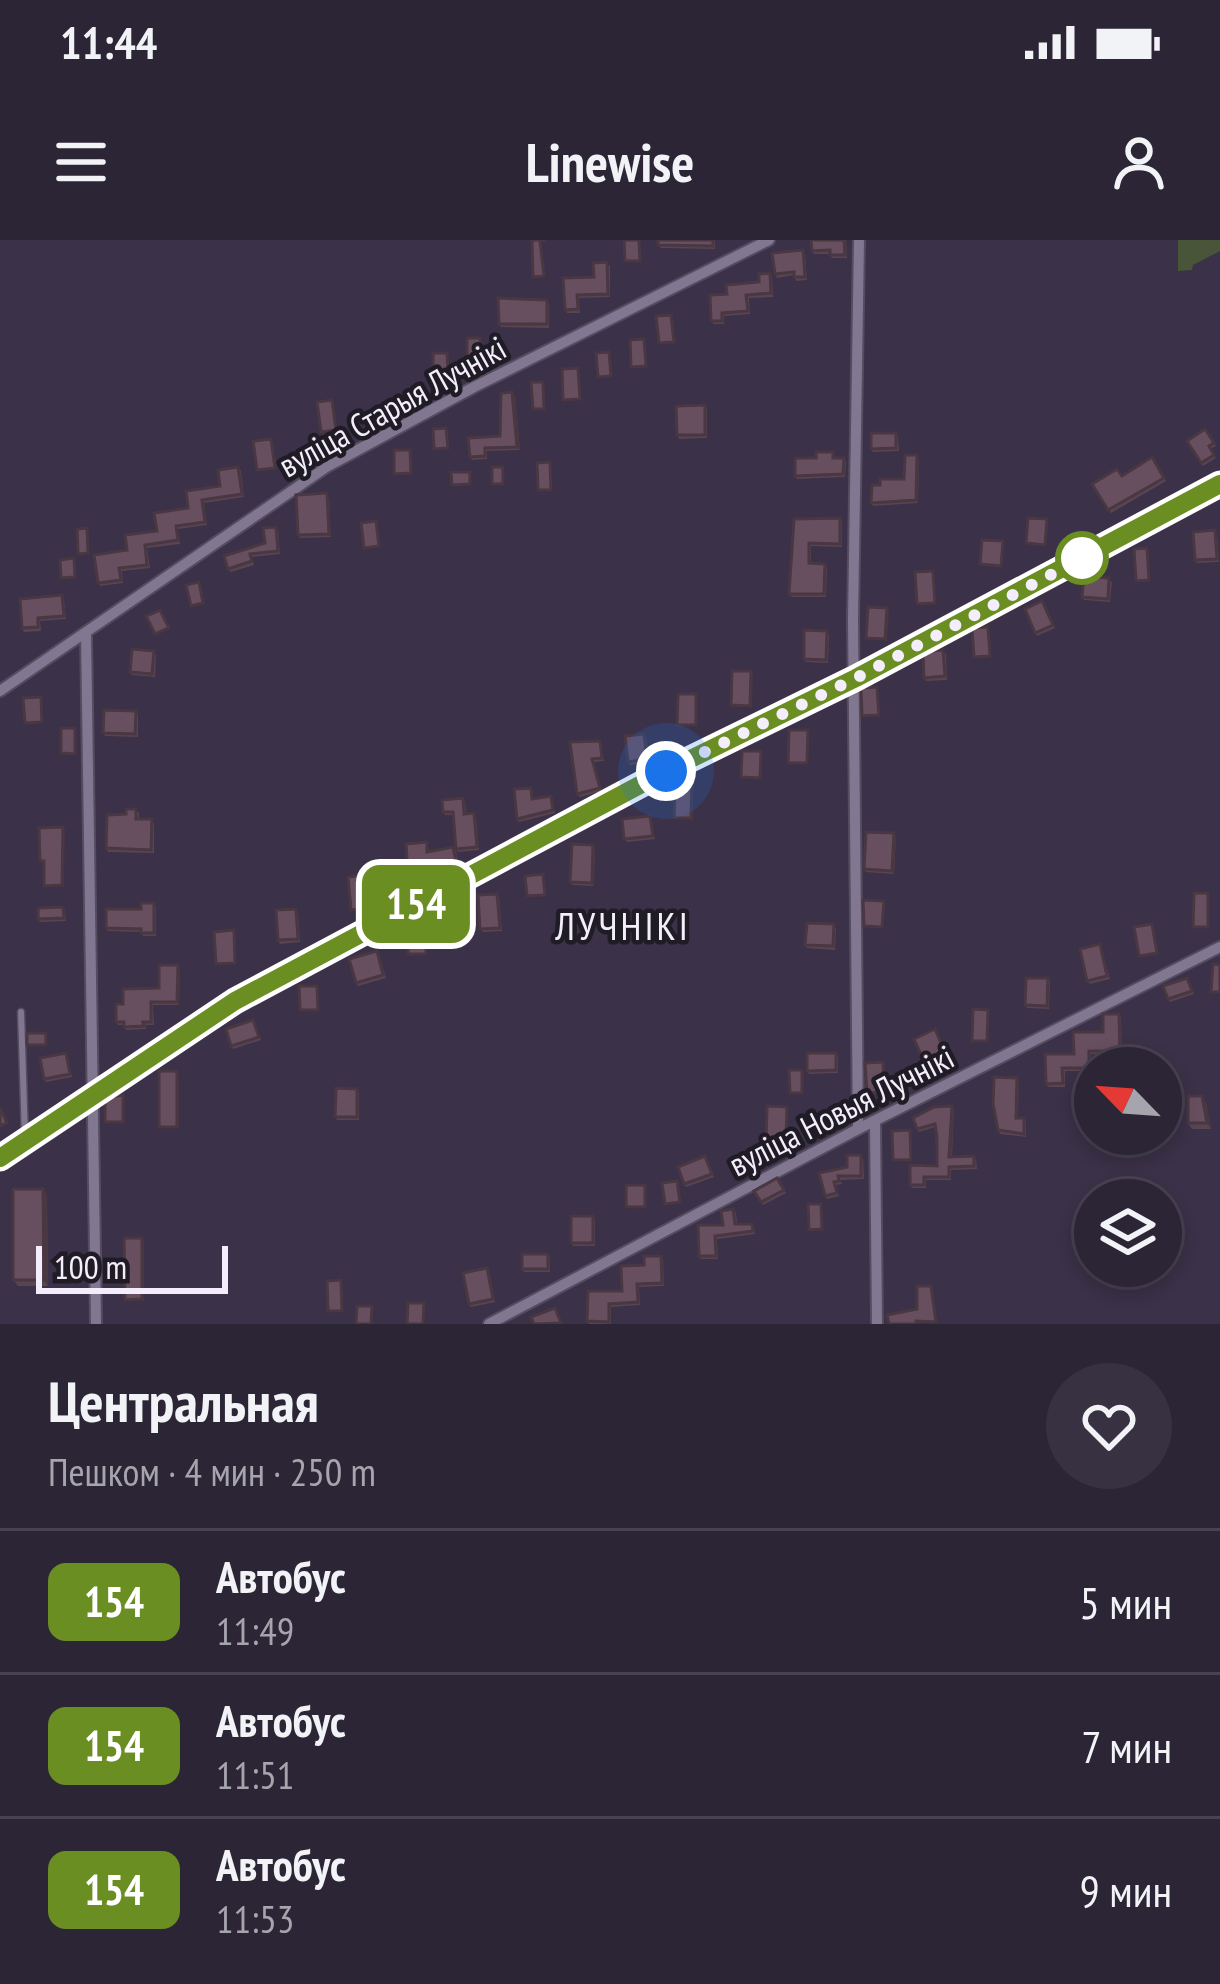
<!DOCTYPE html>
<html lang="ru">
<meta charset="utf-8">
<style>
body{margin:0;font-family:"PT Sans Narrow",sans-serif;background:#383142;color:#f1f3f6;height:100vh;display:flex;flex-direction:column;font-size:45px;white-space:nowrap}
*{box-sizing:border-box;margin:0}
p{font-size:39px;color:#a6a5ad}
.icon{flex:none;width:66px;height:66px;fill:none;stroke:currentColor;stroke-width:2;stroke-linecap:round;stroke-linejoin:round}
.map{position:relative;height:1084px;overflow:hidden}
.drawer{display:flex;flex-direction:column;background:#2c2536;flex:1}
.drawer>*{flex:none}
.badge{padding:0 24px;border-radius:18px;font-size:42px;line-height:78px}
.needle{width:78px;rotate:295deg}
.buttons{position:absolute;left:1074px;top:807px;display:grid;gap:24px}
.buttons a{display:grid;place-items:center;width:108px;height:108px;border-radius:50%;background:#2c2536;box-shadow:0 6px 18px #0003,0 0 0 3px #484251;font-size:60px}
.scale{position:absolute;left:36px;bottom:30px;width:192px;box-sizing:border-box;padding-left:12px;border:6px solid #f3edfc;border-top:0;font-size:33px;line-height:42px;white-space:nowrap;color:#f3edfc;-webkit-text-stroke:9px #201c26;paint-order:stroke}
.you{position:absolute;width:60px;height:60px;margin:-30px;border:9px solid #fff;border-radius:50%;background:#1a73e8;box-shadow:0 0 0 18px #1a73e833}
.map>.badge{position:absolute;translate:-50% -50%;box-shadow:0 0 0 6px #fff}
.round{display:grid;place-items:center;flex:none;width:126px;height:126px;border-radius:63px;background:#383142}
.overview{display:flex;align-items:center;justify-content:space-between;height:204px;padding:0 48px}
h1{font-size:57px;font-weight:700;line-height:90px}
ul{padding:0;list-style:none}
li{display:flex;align-items:center;gap:36px;height:144px;padding:0 48px;border-top:3px solid #484251}
li div{flex:1}
li b{display:block;font-size:45px}
li em{font-style:normal}
li .badge{min-width:132px;font-weight:700;text-align:center}
.status{display:flex;justify-content:space-between;align-items:center;height:84px;padding:0 60px;background:#2c2536;direction:ltr}
.status svg{height:33px;fill:currentColor}
header{display:flex;justify-content:space-between;align-items:center;height:156px;padding:0 48px;background:#2c2536;font-size:54px;font-weight:700}
.map>svg:first-child{display:block}
</style>
<div class="status"><b>11:44</b><svg viewBox="0 0 49 12"><path d="M0 12V9h3v3zM5 12V6h3v6zM10 12V3h3v9zM15 12V0h3v12zM26 1h20v11H26zM47 4h2v5h-2z"/></svg></div>
<header><svg class="icon" aria-label="menu" viewBox="0 0 24 24"><path d="M4 6h16M4 12h16M4 18h16"/></svg>Linewise<svg class="icon" aria-label="person" viewBox="0 0 24 24"><circle cx="12" cy="8" r="4"/><path d="M4 21q1-7 8-7t8 7"/></svg></header>
<div class="map">
<svg width="1220" height="1084" viewBox="0 0 1220 1084">
<rect width="100%" height="100%" fill="#3b3148"/>
<polygon fill="#485538" points="1178,0 1220,0 1220,11 1193,25 1192,30 1178,31"/>
<g fill="none" stroke-linecap="round" stroke-linejoin="round">
<defs>
<polyline id="service" points="21,772 25,898"/>
<g id="minor">
<polyline points="86,393 96,1084"/>
<polyline points="0,451 328,226 474,147 769,0"/>
<polyline points="875,882 877,1084"/>
<polyline points="858,889 853,379 859,0"/>
<polyline points="489,1084 858,889 1220,707"/>
</g>
<polyline id="secondary" points="0,918 235,761 666,531 857,438 1220,243"/>
</defs>
<use href="#service" stroke="#544c5f" stroke-width="9"/>
<use href="#minor" stroke="#544c5f" stroke-width="14"/>
<use href="#secondary" stroke="#544c5f" stroke-width="18"/>
<use href="#service" stroke="#817790" stroke-width="6"/>
<use href="#minor" stroke="#817790" stroke-width="10"/>
<use href="#secondary" stroke="#817790" stroke-width="15"/>
</g>
<g fill="#594452">
<polygon points="715,0 715,9 661,8 658,5"/>
<polygon points="811,0 846,0 847,18 832,18 830,14 814,14 812,11"/>
<polygon points="805,13 807,40 796,41 794,35 777,38 775,34"/>
<polygon points="610,25 610,57 579,58 580,73 567,73 565,70 594,37"/>
<polygon points="772,36 773,57 749,58 750,74 724,76 724,84 714,84 711,81 727,54"/>
<polygon points="549,63 549,88 501,87 499,84"/>
<polygon points="515,155 520,210 487,211 487,219 472,220 470,217 500,196"/>
<polygon points="705,165 707,169 707,198 679,199 677,195"/>
<polygon points="1205,189 1216,206 1211,209 1216,218 1203,226 1187,201"/>
<polygon points="896,193 898,196 899,211 873,212 871,209"/>
<polygon points="833,212 835,218 846,221 845,237 797,239 795,236 816,218"/>
<polygon points="1152,217 1166,241 1111,273 1092,244 1122,236"/>
<polygon points="919,218 918,263 873,266 871,263 904,239"/>
<polygon points="238,227 241,231 244,257 204,263 207,285 178,289 180,304 147,308 150,328 122,331 123,343 100,346 98,343 127,310 220,246"/>
<polygon points="329,257 331,297 300,298 298,295"/>
<polygon points="840,278 842,281 842,307 811,306 811,323 827,327 826,357 792,357 789,354 794,279"/>
<polygon points="278,290 280,314 252,317 254,325 231,332 228,329 265,303"/>
<polygon points="1217,294 1219,322 1197,323 1195,320"/>
<polygon points="1112,341 1110,362 1084,360 1082,357"/>
<polygon points="64,359 66,379 40,381 41,391 24,392 22,388"/>
<polygon points="1045,364 1055,388 1037,396 1025,369"/>
<polygon points="829,394 828,423 806,422 804,419"/>
<polygon points="946,413 947,440 926,441 924,438"/>
<polygon points="156,414 155,437 132,435 130,432"/>
<polygon points="138,474 138,497 105,496 103,493"/>
<polygon points="646,497 650,522 630,525 628,522"/>
<polygon points="600,501 604,521 594,522 602,551 580,557 577,554"/>
<polygon points="531,548 533,559 551,556 555,573 519,582 517,579"/>
<polygon points="465,562 466,574 476,576 479,610 458,612 456,609 453,575 445,575 443,572"/>
<polygon points="139,572 139,579 154,583 154,613 108,612 106,608 126,574"/>
<polygon points="650,576 655,599 627,602 624,599"/>
<polygon points="894,593 896,596 894,634 866,632 864,629"/>
<polygon points="427,602 429,612 456,610 458,625 447,627 447,633 410,636 408,633"/>
<polygon points="593,605 595,608 594,646 572,645 570,642"/>
<polygon points="497,654 499,657 502,691 483,692 480,689"/>
<polygon points="156,666 156,696 143,696 141,692 108,691 106,688 141,669"/>
<polygon points="63,667 65,670 66,681 40,682 38,679"/>
<polygon points="298,672 300,702 280,704 278,700"/>
<polygon points="836,688 835,710 807,708 805,705"/>
<polygon points="1100,704 1110,739 1090,744 1087,741"/>
<polygon points="379,715 386,738 358,746 356,743"/>
<polygon points="180,729 179,765 153,765 154,785 146,785 146,789 126,790 124,785 118,785 116,782 123,764 159,748"/>
<polygon points="1048,738 1050,741 1049,769 1027,768 1025,765"/>
<polygon points="1189,741 1194,754 1170,762 1168,759"/>
<polygon points="1119,774 1121,777 1122,814 1091,814 1091,831 1065,831 1065,847 1048,847 1046,844 1074,814 1103,792"/>
<polygon points="253,780 261,800 233,809 231,806"/>
<polygon points="937,792 949,820 928,829 926,826"/>
<polygon points="66,813 72,837 46,842 44,839"/>
<polygon points="836,813 838,816 838,833 809,834 807,831"/>
<polygon points="1019,841 1018,878 1026,881 1026,897 1000,894 998,890"/>
<polygon points="359,852 359,880 337,880 335,877"/>
<polygon points="1206,862 1211,889 1192,889 1188,883"/>
<polygon points="954,869 952,916 976,919 977,929 951,930 951,940 926,940 926,948 912,948 910,945 937,926 935,887 919,892 917,889"/>
<polygon points="863,918 864,939 840,940 842,944 836,945 839,956 827,959 825,956 847,927"/>
<polygon points="707,919 714,937 686,947 684,944"/>
<polygon points="777,938 786,953 763,965 754,951"/>
<polygon points="47,955 48,1046 18,1046 13,1040"/>
<polygon points="736,972 737,984 754,987 755,994 717,999 718,1019 701,1019 699,1016 723,985"/>
<polygon points="593,976 595,979 595,1006 573,1006 571,1003"/>
<polygon points="661,1016 663,1019 664,1046 639,1047 640,1065 611,1067 611,1084 589,1084 587,1081 622,1051 644,1025"/>
<polygon points="550,1017 550,1032 524,1032 522,1029"/>
<polygon points="489,1031 495,1062 471,1067 469,1064"/>
</g>
<g fill="#493742">
<polygon points="512,152 515,155 520,210 517,207"/>
<polygon points="917,215 919,218 918,263 916,260"/>
<polygon points="327,253 329,257 331,297 329,294"/>
<polygon points="887,368 889,371 887,402 885,399"/>
<polygon points="751,431 753,434 752,469 750,466"/>
<polygon points="692,543 694,546 693,582 691,578"/>
<polygon points="63,587 65,590 64,649 62,645"/>
<polygon points="894,593 896,596 894,634 892,631"/>
<polygon points="593,605 595,608 594,646 592,643"/>
<polygon points="178,725 180,729 179,765 177,762"/>
<polygon points="177,831 179,834 179,890 177,887"/>
<polygon points="1017,838 1019,841 1018,881 1016,878"/>
<polygon points="1202,856 1206,862 1211,889 1207,883"/>
<polygon points="952,866 954,869 951,920 949,917"/>
<polygon points="43,949 47,955 48,1046 44,1040"/>
<polygon points="142,998 144,1001 144,1062 142,1059"/>
</g>
<g fill="#684f5f" stroke="#493742" stroke-width="3">
<polygon points="532,0 546,0 540,1 544,36 533,37"/>
<polygon points="624,0 639,0 640,21 625,21"/>
<polygon points="658,0 713,0 713,6 658,5"/>
<polygon points="811,0 844,0 845,15 830,15 830,10 812,11"/>
<polygon points="803,10 805,37 794,37 794,32 775,34 772,13"/>
<polygon points="607,22 608,54 577,55 578,69 565,70 563,38 594,37 593,23"/>
<polygon points="770,33 771,53 746,55 748,71 722,73 722,81 711,81 710,55 727,54 726,45 759,42 759,34"/>
<polygon points="498,58 547,60 547,84 499,84"/>
<polygon points="671,75 674,102 659,103 656,76"/>
<rect x="467" y="98" width="13" height="21"/>
<polygon points="644,99 646,126 631,127 630,100"/>
<polygon points="609,112 611,136 598,137 596,113"/>
<polygon points="433,113 447,113 448,132 433,133"/>
<polygon points="578,128 580,159 563,160 562,129"/>
<polygon points="531,142 543,142 544,169 533,169"/>
<polygon points="512,152 517,207 485,208 485,216 470,217 468,198 500,196 501,153"/>
<polygon points="332,160 336,190 321,192 317,162"/>
<polygon points="705,165 705,195 677,195 676,166"/>
<polygon points="446,188 448,208 434,209 433,189"/>
<polygon points="1205,189 1214,203 1209,206 1214,215 1201,223 1187,201"/>
<polygon points="871,193 896,193 896,208 871,209"/>
<polygon points="271,199 275,228 257,230 253,201"/>
<polygon points="394,210 410,210 411,233 394,234"/>
<polygon points="816,212 833,212 833,218 844,218 843,234 795,236 795,218 816,218"/>
<polygon points="905,215 917,215 916,260 871,263 872,245 880,245 880,239 904,239"/>
<polygon points="1152,217 1164,238 1108,270 1092,244 1117,229 1122,236"/>
<polygon points="550,222 551,250 538,250 537,223"/>
<polygon points="238,227 242,254 202,260 205,282 176,286 178,300 145,305 147,325 119,328 121,340 98,343 94,315 127,310 125,295 157,291 154,273 188,268 186,251 220,246 218,230"/>
<rect x="492" y="227" width="11" height="17"/>
<polygon points="451,232 470,232 470,244 452,245"/>
<polygon points="327,253 329,294 298,295 296,255"/>
<polygon points="840,278 840,304 809,303 809,323 825,324 824,354 789,354 794,279"/>
<polygon points="1028,278 1047,279 1045,305 1026,303"/>
<polygon points="376,281 379,306 364,308 361,283"/>
<polygon points="276,287 278,311 250,314 252,321 228,329 224,316 265,303 263,288"/>
<polygon points="87,288 88,313 78,314 77,289"/>
<polygon points="1215,290 1217,319 1195,320 1193,292"/>
<polygon points="982,300 1003,301 1001,326 980,324"/>
<polygon points="1147,308 1149,340 1136,341 1134,309"/>
<polygon points="74,318 75,337 61,338 60,320"/>
<polygon points="933,331 935,363 917,364 915,332"/>
<polygon points="1084,336 1109,338 1108,359 1082,357"/>
<polygon points="199,342 203,363 191,366 186,345"/>
<polygon points="62,355 64,376 38,378 38,387 22,388 20,359"/>
<polygon points="1042,361 1053,385 1035,393 1025,369"/>
<polygon points="868,367 887,368 885,399 866,398"/>
<polygon points="160,370 169,388 155,394 146,376"/>
<polygon points="988,387 990,416 974,417 972,388"/>
<polygon points="804,390 827,391 826,420 804,419"/>
<polygon points="132,409 154,411 152,434 130,432"/>
<polygon points="943,410 945,436 924,438 923,412"/>
<polygon points="732,431 751,431 750,466 731,465"/>
<polygon points="877,447 879,475 862,476 861,448"/>
<polygon points="678,454 696,454 696,485 677,485"/>
<polygon points="41,457 42,482 25,483 23,458"/>
<polygon points="104,470 136,471 135,494 103,493"/>
<polygon points="61,488 75,488 75,514 61,513"/>
<polygon points="789,490 808,490 807,523 788,523"/>
<polygon points="644,494 647,519 628,522 625,496"/>
<polygon points="600,501 602,518 592,519 600,548 577,554 570,502"/>
<polygon points="742,511 761,511 760,538 741,537"/>
<polygon points="675,543 692,543 691,578 674,578"/>
<polygon points="531,548 532,559 551,556 553,570 517,579 514,549"/>
<polygon points="463,558 464,574 474,573 477,607 456,609 453,572 443,572 442,560"/>
<polygon points="126,569 136,569 136,579 152,579 151,610 106,608 107,575 126,574"/>
<polygon points="650,576 653,596 624,599 622,579"/>
<polygon points="63,587 62,645 44,646 44,621 40,621 39,588"/>
<polygon points="866,592 894,593 892,631 864,629"/>
<polygon points="427,602 427,612 453,607 456,622 445,624 445,630 408,633 406,604"/>
<polygon points="572,604 593,605 592,643 570,642"/>
<polygon points="543,634 545,655 527,656 525,636"/>
<polygon points="365,635 368,668 351,670 348,637"/>
<polygon points="1194,653 1208,653 1208,687 1193,687"/>
<polygon points="497,654 500,688 480,689 478,655"/>
<polygon points="863,660 884,661 882,687 864,686"/>
<polygon points="141,663 154,663 154,693 141,693 141,689 106,688 106,669 141,669"/>
<polygon points="63,667 64,678 38,679 38,668"/>
<polygon points="296,669 298,699 278,700 276,670"/>
<polygon points="807,683 834,684 833,706 805,705"/>
<polygon points="1152,684 1157,713 1139,716 1134,687"/>
<polygon points="426,689 426,714 408,714 408,690"/>
<polygon points="234,690 235,723 216,724 214,692"/>
<polygon points="1100,704 1107,736 1087,741 1080,709"/>
<polygon points="377,711 383,735 356,743 349,719"/>
<polygon points="1213,724 1220,725 1220,752 1211,752"/>
<polygon points="159,725 178,725 177,762 151,762 151,782 143,782 144,786 124,787 124,782 116,782 116,764 123,764 123,749 159,748"/>
<polygon points="1026,738 1048,738 1047,766 1025,765"/>
<polygon points="1187,738 1192,751 1168,759 1163,746"/>
<polygon points="299,746 317,746 318,770 300,770"/>
<polygon points="973,769 988,770 987,801 972,801"/>
<polygon points="1103,774 1119,774 1120,811 1089,811 1089,828 1062,828 1063,843 1046,844 1045,814 1074,814 1073,792 1103,792"/>
<polygon points="253,780 259,797 231,806 226,789"/>
<polygon points="935,789 947,817 926,826 914,799"/>
<rect x="27" y="793" width="19" height="12"/>
<polygon points="66,813 70,834 44,839 40,818"/>
<polygon points="807,813 836,813 836,830 807,831"/>
<polygon points="883,822 884,852 867,853 865,823"/>
<polygon points="789,830 802,830 802,853 790,853"/>
<rect x="159" y="831" width="18" height="56"/>
<polygon points="994,837 1017,838 1016,878 1024,878 1024,894 998,890 993,864"/>
<polygon points="336,848 357,849 357,877 335,877"/>
<polygon points="123,855 123,882 105,882 105,858"/>
<polygon points="1188,856 1202,856 1207,883 1188,883"/>
<polygon points="767,866 787,867 786,899 766,899"/>
<polygon points="952,866 949,917 974,916 974,926 949,927 949,937 924,937 924,945 910,945 910,925 937,926 937,897 935,884 917,889 913,878 934,867"/>
<polygon points="0,868 7,883 0,886"/>
<polygon points="910,890 911,920 893,920 892,891"/>
<polygon points="847,915 861,915 861,936 838,936 839,941 834,942 837,953 825,956 819,933 847,927"/>
<polygon points="705,916 712,934 684,944 678,927"/>
<polygon points="777,938 784,950 761,962 754,951"/>
<polygon points="677,941 680,962 665,964 662,943"/>
<rect x="626" y="945" width="19" height="22"/>
<polygon points="13,949 43,949 44,1040 13,1040"/>
<polygon points="808,964 821,964 822,989 809,990"/>
<polygon points="733,969 735,984 752,984 753,991 715,996 716,1016 699,1016 698,985 723,985 721,971"/>
<rect x="571" y="976" width="22" height="27"/>
<polygon points="124,998 142,998 142,1059 125,1060"/>
<rect x="522" y="1014" width="26" height="15"/>
<polygon points="644,1016 661,1016 662,1043 637,1044 638,1062 609,1064 609,1082 587,1081 588,1051 622,1051 621,1026 644,1025"/>
<polygon points="487,1028 493,1059 469,1064 463,1033"/>
<polygon points="341,1040 342,1071 328,1071 327,1041"/>
<polygon points="917,1046 931,1046 936,1082 916,1081 916,1084 889,1084 887,1075 917,1069"/>
<polygon points="408,1063 424,1063 423,1084 407,1084"/>
<polygon points="357,1066 372,1066 371,1084 356,1084"/>
<polygon points="555,1068 561,1083 534,1084 531,1077"/>
</g>
<g fill="none" stroke-linecap="round" stroke-linejoin="round">
<defs>
<polyline id="line" points="0,918 235,761 666,531 856,438 1220,244"/>
</defs>
<use href="#line" stroke="#fff" stroke-width="27"/>
<use href="#line" stroke="#6b8e23" stroke-width="18"/>
<polyline stroke="#f3edfc" stroke-width="12" stroke-dasharray="0 21.6" points="666,531 856,438 1088,315 1082,318"/>
</g>
<circle fill="#fff" stroke="#6b8e23" stroke-width="6" cx="1082" cy="318" r="24"/>
<g text-anchor="middle" dominant-baseline="central" stroke-width="9" stroke-linejoin="round" paint-order="stroke">
<g font-size="33" fill="#f3edfc" stroke="#201c26">
<text transform="translate(392 166) rotate(-29)">вуліца Старыя Лучнікі</text>
<text transform="translate(841 870) rotate(-27)">вуліца Новыя Лучнікі</text>
</g>
<g font-size="39" letter-spacing="3" fill="#f3edfc" stroke="#201c26">
<text x="623" y="685">ЛУЧНІКІ</text>
</g>
</g>
</svg>
<div class="buttons">
<a><svg class="needle" viewBox="-14 -14 28 28"><path d="M0-13l5 13h-10z" fill="#e53935"/><path d="M0 13l5-13h-10z" fill="#a6a5ad"/></svg></a>
<a><svg class="icon" aria-label="layers" viewBox="0 0 24 24"><path d="M12 4l9 5-9 5-9-5zM3 14l9 5 9-5"/></svg></a>
</div>
<div class="scale">100 m</div>
<div class="you" style="left:666px;top:531px"></div>
<b class="badge" style="left:416px;top:664px;background:#6b8e23;color:#fff">154</b>
</div>
<section class="drawer">
<div class="overview"><div><h1>Центральная</h1><p>Пешком · 4 мин · 250 m</p></div><a class="round"><svg class="icon" aria-label="heart" viewBox="0 0 24 24"><path d="M12 20l-8-8c-3-5 5-10 8-4 3-6 11-1 8 4z"/></svg></a></div>
<ul>
<li><span class="badge" style="background:#6b8e23;color:#fff">154</span><div><b>Автобус</b><p>11:49</p></div><em>5 мин</em></li>
<li><span class="badge" style="background:#6b8e23;color:#fff">154</span><div><b>Автобус</b><p>11:51</p></div><em>7 мин</em></li>
<li><span class="badge" style="background:#6b8e23;color:#fff">154</span><div><b>Автобус</b><p>11:53</p></div><em>9 мин</em></li>
</ul>
</section>
